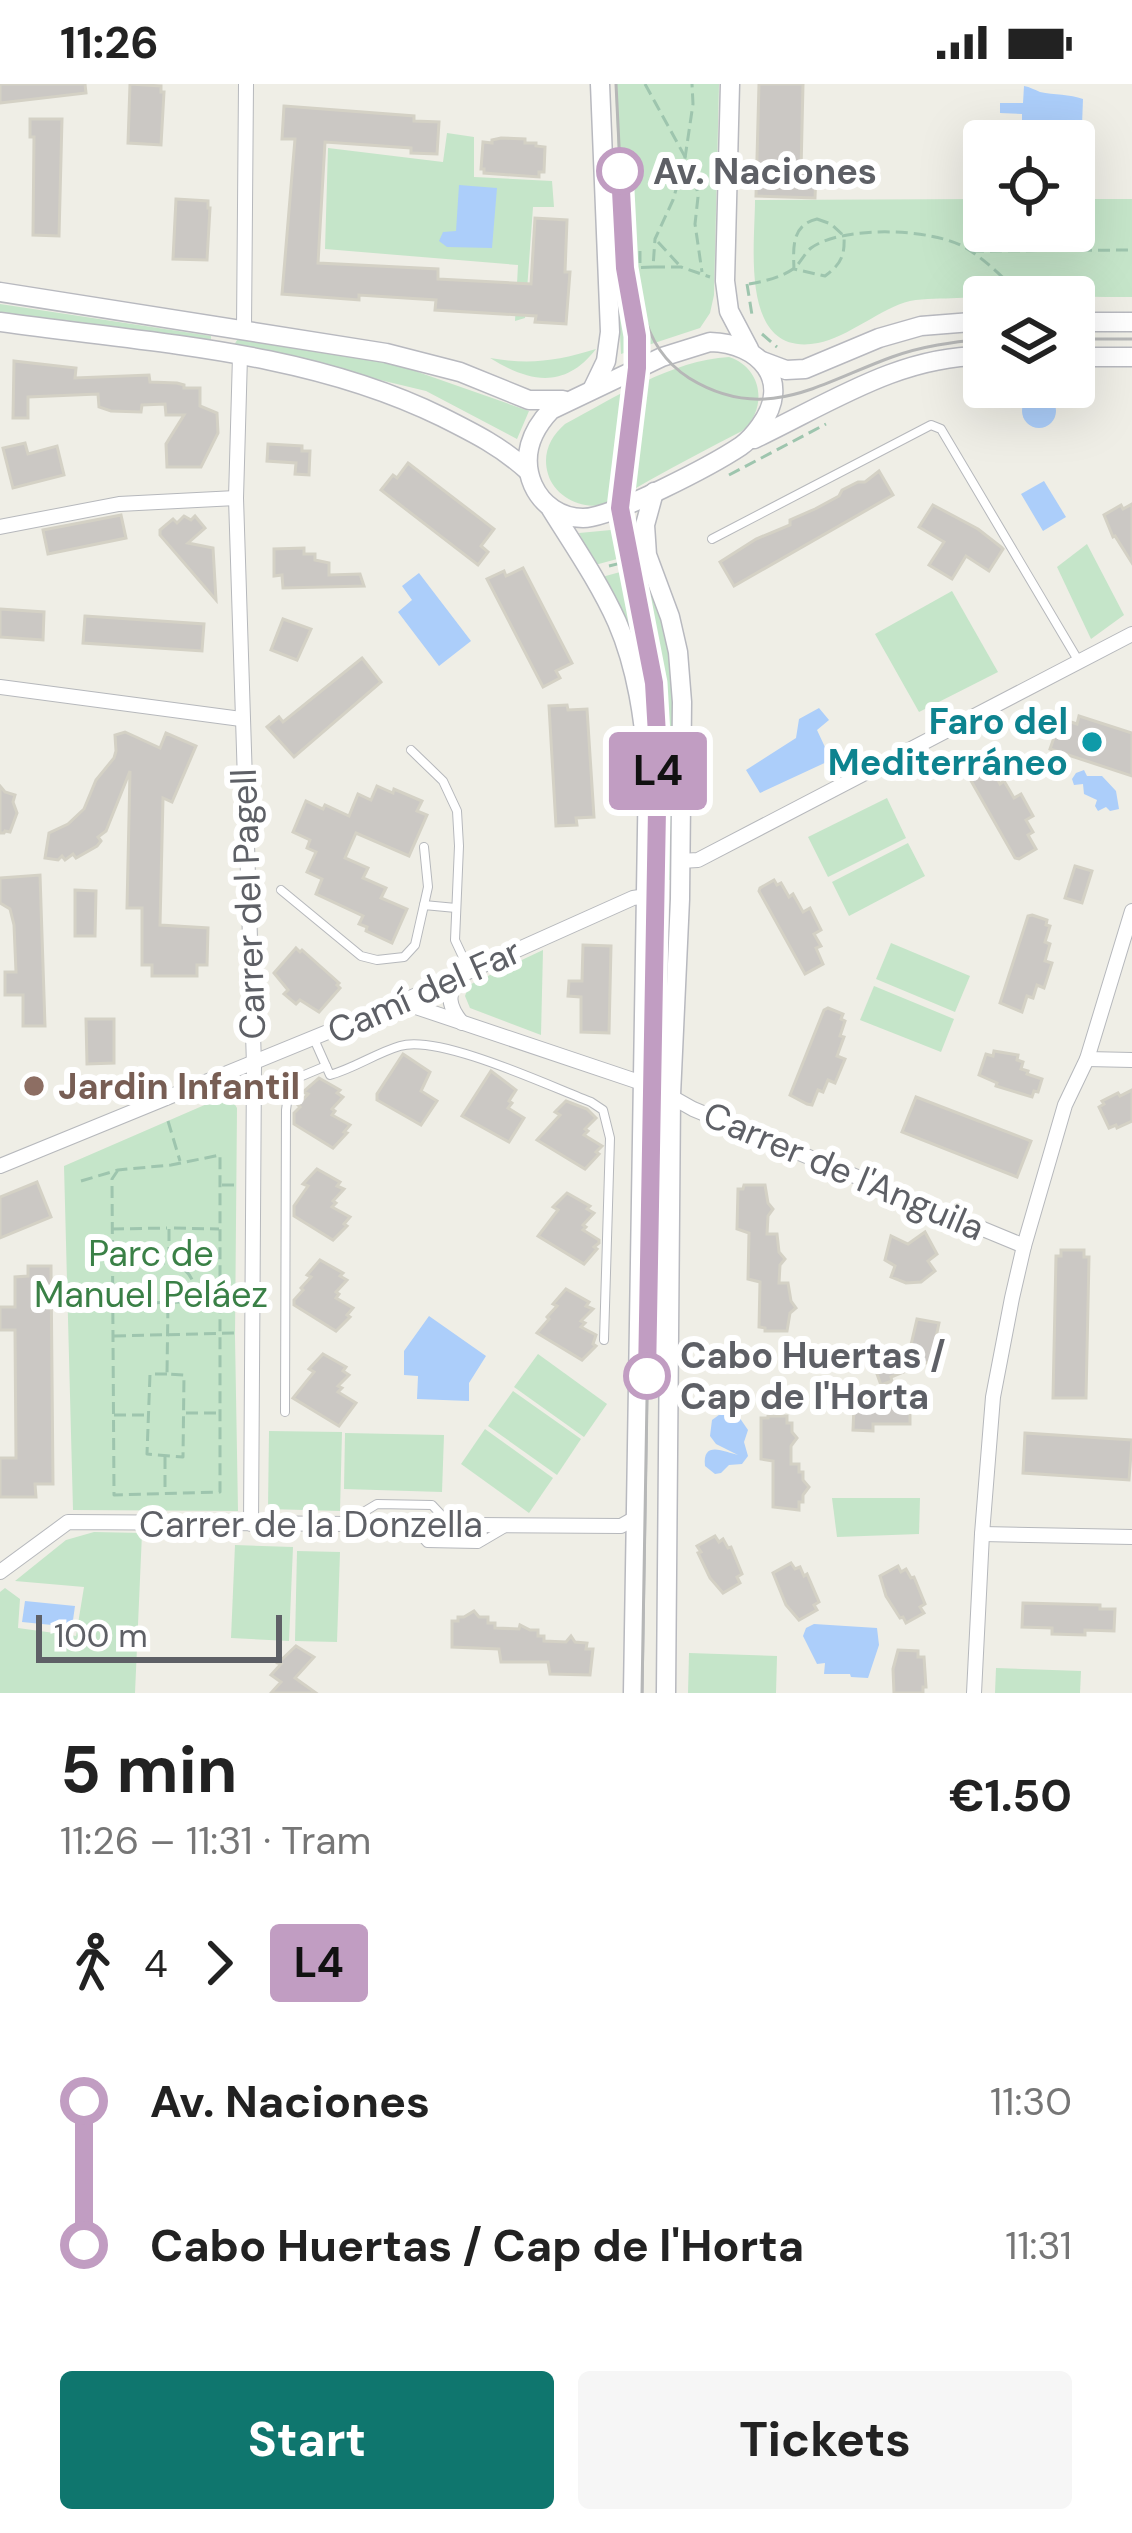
<!DOCTYPE html>
<meta charset="utf-8">
<style>
body{margin:0;font-family:"DM Sans",sans-serif;background:#f6f6f6;color:#222;height:100vh;display:flex;flex-direction:column;font-size:45px;white-space:nowrap}
*{box-sizing:border-box;margin:0}
p{font-size:39px;color:#767676}
.icon{flex:none;width:66px;height:66px;fill:none;stroke:currentColor;stroke-width:2;stroke-linecap:round;stroke-linejoin:round}
.map{position:relative;height:1609px;overflow:hidden}
.sheet{display:flex;flex-direction:column;background:#fff;flex:1}
.sheet>*{flex:none}
.badge{padding:0 24px;border-radius:9px;font-size:42px;line-height:78px}
.fabs{position:absolute;left:963px;top:36px;display:grid;gap:24px}
.fabs a{display:grid;place-items:center;width:132px;height:132px;border-radius:12px;background:#fff;box-shadow:0 12px 48px #0002;font-size:60px}
.scale{position:absolute;left:36px;bottom:30px;width:246px;box-sizing:border-box;padding-left:12px;border:6px solid #5e6066;border-top:0;font-size:33px;line-height:42px;white-space:nowrap;color:#5e6066;-webkit-text-stroke:9px #fff;paint-order:stroke}
.map>.badge{position:absolute;translate:-50% -50%;box-shadow:0 0 0 6px #fff}
.legs{display:flex;align-items:center;gap:18px;height:132px;padding:0 60px;font-size:39px}
.legs p{margin-inline-start:auto}
.head{display:flex;align-items:center;justify-content:space-between;height:204px;padding:0 60px}
h1{font-size:66px;font-weight:700;line-height:90px}
.button{display:flex;gap:24px;margin-top:auto;padding:24px 60px}
.button a{flex:1;height:138px;border-radius:12px;background:#0f766e;color:#fff;font-size:48px;font-weight:700;line-height:138px;text-align:center}
.button a+a{background:#f6f6f6;color:#222}
ul{padding:0 60px;list-style:none}
li{display:flex;align-items:center;gap:42px;height:144px;font-size:45px}
li i{display:grid;place-items:center;width:18px;height:100%;margin:0 15px;background:currentColor}
li i::after{content:'';width:30px;height:30px;margin:-15px;border:9px solid;border-radius:50%;background:#fff}
li p{margin-inline-start:auto}
li:first-child i{background:linear-gradient(#0000 50%,currentColor 0)}
li:last-child i{background:linear-gradient(currentColor 50%,#0000 0)}
.status{display:flex;justify-content:space-between;align-items:center;height:84px;padding:0 60px;background:#fff;direction:ltr}
.status svg{height:33px;fill:currentColor}
.map>svg:first-child{display:block}
</style>
<div class="status"><b>11:26</b><svg viewBox="0 0 49 12"><path d="M0 12V9h3v3zM5 12V6h3v6zM10 12V3h3v9zM15 12V0h3v12zM26 1h20v11H26zM47 4h2v5h-2z"/></svg></div>
<div class="map">
<svg width="1132" height="1609" viewBox="0 0 1132 1609">
<rect width="100%" height="100%" fill="#efeee6"/>
<g fill="#c5e5c9">
<polygon points="615,0 719,0 714,211 710,229 700,244 621,270 617,191 623,189"/>
<polygon points="447,49 474,53 474,93 552,97 554,123 533,123 525,234 515,237 518,181 325,165 328,64 443,78"/>
<path d="M984,115V147H1074V115H1132V213C1074,213 1015,210 957,214C942,215 925,214 910,217C881,224 847,254 818,259C739,274 755,163 755,116Z"/>
<polygon points="0,220 211,252 211,262 0,230"/>
<polygon points="239,253 398,281 529,327 517,355 426,307 234,261"/>
<path d="M596,265C565,305 530,299 490,274C530,281 557,277 596,265Z"/>
<path d="M729,273C763,284 768,325 742,347C711,363 680,379 650,396C635,404 617,417 600,421C579,425 554,411 548,390C542,370 550,353 565,340C614,314 672,276 729,273Z"/>
<polygon points="640,436 639,469 595,481 579,449 611,446"/>
<polygon points="1087,460 1124,531 1091,555 1057,483"/>
<polygon points="642,482 664,541 674,597 672,796 656,796 657,685 653,639 640,585 602,493"/>
<polygon points="952,507 998,588 919,628 875,550"/>
<polygon points="887,714 906,754 828,793 808,753"/>
<polygon points="908,759 925,792 849,832 832,798"/>
<polygon points="891,859 970,892 955,928 876,895"/>
<polygon points="543,866 541,951 470,924 465,912 469,901"/>
<polygon points="874,902 954,935 941,968 860,936"/>
<polygon points="223,1013 232,1016 237,1024 235,1253 238,1427 73,1426 64,1082"/>
<polygon points="538,1270 607,1320 584,1353 514,1303"/>
<polygon points="513,1307 581,1355 557,1391 488,1342"/>
<polygon points="485,1345 553,1394 529,1429 461,1380"/>
<polygon points="269,1347 342,1348 340,1427 268,1425"/>
<polygon points="345,1349 444,1351 442,1408 344,1405"/>
<polygon points="832,1414 920,1414 919,1450 837,1453"/>
<polygon points="94,1448 142,1449 135,1609 0,1609 0,1508 5,1504 20,1515 18,1544 76,1552 84,1503 15,1497 66,1456"/>
<polygon points="235,1461 293,1463 289,1557 231,1554"/>
<polygon points="297,1467 340,1468 337,1558 295,1557"/>
<polygon points="689,1569 777,1572 776,1609 688,1609"/>
<polygon points="996,1584 1081,1587 1080,1609 995,1609"/>
</g>
<g fill="#accefa">
<path d="M1024,2C1030,3 1035,6 1040,8C1054,11 1070,10 1083,15L1082,41L1022,40V30L1000,29V19H1023Z"/>
<polygon points="459,101 497,104 492,164 447,163 439,157 443,148 456,147"/>
<circle cx="1039" cy="327" r="17"/>
<polygon points="1044,397 1066,433 1043,447 1021,410"/>
<polygon points="419,489 471,557 439,582 398,528 412,516 402,502"/>
<polygon points="819,624 829,636 817,646 831,676 760,709 746,686 796,654 799,635"/>
<polygon points="1084,686 1087,692 1102,692 1116,707 1119,725 1110,727 1106,723 1098,727 1095,722 1097,716 1084,710 1083,700 1074,701 1072,695 1076,689"/>
<polygon points="429,1232 486,1272 469,1299 469,1317 417,1315 418,1292 404,1291 404,1267"/>
<path d="M723,1328L737,1330L748,1346L744,1358L748,1372L742,1380L729,1381L721,1389L715,1390L705,1382C702,1355 726,1369 738,1371L716,1360L710,1352L712,1336Z"/>
<polygon points="25,1517 75,1522 72,1543 22,1538"/>
<polygon points="814,1540 877,1544 879,1561 868,1594 851,1593 850,1590 824,1590 825,1579 817,1580 803,1552 806,1544"/>
</g>
<g fill="#cbc8c4" stroke="#d4d1c5" stroke-width="3">
<polygon points="0,0 85,0 86,9 0,19"/>
<polygon points="130,0 161,2 161,8 164,8 161,61 128,59"/>
<polygon points="759,0 803,0 801,87 816,87 815,114 756,112"/>
<polygon points="284,22 414,32 414,37 439,38 437,70 411,69 411,64 325,58 318,179 438,185 438,195 531,200 535,134 567,136 565,188 570,188 566,240 535,238 536,232 435,226 436,216 359,211 359,216 282,210 295,55 282,55"/>
<polygon points="30,35 62,35 59,152 33,151 34,53 30,53"/>
<polygon points="501,54 525,55 525,59 536,59 536,62 545,63 544,88 539,88 539,93 484,89 484,85 481,85 483,58 492,59 492,56"/>
<polygon points="176,115 208,117 208,124 210,124 207,176 173,175"/>
<polygon points="14,277 76,284 75,294 149,291 150,298 177,299 184,301 184,304 200,304 200,322 217,329 218,349 201,383 167,383 166,360 184,331 166,331 165,320 142,321 141,328 111,327 99,323 98,310 28,313 28,334 13,334"/>
<polygon points="25,359 28,370 57,362 64,391 13,404 3,364"/>
<polygon points="268,360 302,362 302,367 310,367 309,391 295,390 296,379 267,377"/>
<polygon points="408,379 494,445 481,462 488,468 478,481 381,406 393,391 397,394"/>
<polygon points="879,387 893,411 734,502 720,478 756,455 790,441 790,436 815,425 839,412 842,406 858,398 865,398"/>
<polygon points="1132,420 1132,479 1115,452 1113,453 1104,431 1121,421 1123,425"/>
<polygon points="933,421 978,445 1001,463 1003,465 989,487 966,472 952,495 929,481 944,458 919,443"/>
<polygon points="121,431 126,454 48,470 43,446"/>
<polygon points="184,432 191,436 195,432 205,444 188,459 213,464 216,516 160,451 160,446 173,435 177,439"/>
<polygon points="304,464 304,470 315,470 315,476 329,479 329,491 360,490 364,502 283,504 282,491 274,492 274,465"/>
<polygon points="523,484 572,579 556,587 560,594 543,603 487,495 504,487 506,492"/>
<polygon points="0,525 44,528 43,556 0,553"/>
<polygon points="85,532 204,540 202,567 83,559"/>
<polygon points="283,535 311,545 297,576 271,566"/>
<polygon points="362,574 381,598 294,673 267,643 279,633 283,638"/>
<polygon points="567,621 568,626 587,625 594,733 576,734 577,741 556,742 549,622"/>
<polygon points="1079,632 1132,649 1132,692 1050,665 1057,645 1062,646 1065,636 1077,640"/>
<polygon points="125,648 160,664 166,649 196,662 172,718 163,714 160,841 208,844 207,881 197,881 197,892 152,892 152,881 142,881 142,824 127,824 130,687 106,747 98,753 101,757 97,762 76,774 73,770 65,776 62,772 58,776 45,774 49,749 68,740 84,725 96,696 114,674 116,667 115,651"/>
<polygon points="985,683 987,688 992,685 1000,700 1004,697 1014,714 1021,710 1033,732 1026,736 1033,748 1028,751 1036,765 1019,775 1015,774 970,695 971,691"/>
<polygon points="0,702 5,708 15,711 13,718 17,729 10,748 5,747 4,749 0,749"/>
<polygon points="377,702 393,709 394,705 422,717 417,727 427,731 409,772 356,749 345,774 368,784 363,794 386,804 381,814 407,825 392,859 366,847 367,843 359,840 363,832 316,810 322,795 307,788 316,768 307,764 310,756 293,748 306,717 323,725 325,721 349,732 358,710 371,716"/>
<polygon points="1075,782 1092,787 1082,819 1065,814"/>
<polygon points="40,791 45,942 23,942 23,911 5,911 5,888 16,888 14,841 10,825 0,819 0,794"/>
<polygon points="774,796 777,801 781,799 789,813 793,810 803,828 810,824 821,846 814,850 821,862 816,864 823,880 805,890 759,807 760,804"/>
<polygon points="75,806 96,807 95,852 75,852"/>
<polygon points="1032,831 1047,836 1046,841 1050,842 1045,858 1050,860 1045,877 1052,879 1044,904 1037,901 1033,914 1027,912 1022,928 1000,919 1028,832"/>
<polygon points="583,861 611,862 609,949 581,948 581,913 568,912 569,897 582,897"/>
<polygon points="296,864 300,868 302,866 339,899 337,901 340,904 319,928 300,916 296,920 284,910 288,906 274,889"/>
<polygon points="828,924 843,930 841,935 845,937 840,952 844,953 837,972 845,975 835,999 828,996 823,1008 818,1006 812,1021 807,1020 790,1011 824,926"/>
<polygon points="86,935 114,935 114,979 87,980"/>
<polygon points="994,967 1018,971 1017,976 1023,978 1021,985 1028,987 1027,990 1042,995 1038,1008 1034,1007 1032,1013 996,1002 997,999 979,991 986,970 993,972"/>
<polygon points="403,970 430,988 421,1007 437,1017 421,1041 377,1016 377,1010"/>
<polygon points="491,987 516,1006 509,1017 512,1019 508,1024 524,1034 509,1058 462,1032"/>
<polygon points="319,994 340,1006 337,1009 343,1013 332,1025 335,1027 332,1031 350,1041 344,1048 347,1049 333,1064 294,1040 294,1029 300,1023 298,1021 308,1010 303,1008"/>
<polygon points="1132,1006 1132,1037 1117,1044 1116,1041 1109,1044 1099,1023 1104,1020 1102,1017 1118,1009 1120,1012"/>
<polygon points="916,1013 1031,1057 1017,1093 902,1048"/>
<polygon points="566,1017 587,1025 596,1034 585,1045 588,1047 584,1051 602,1062 596,1068 599,1070 585,1085 537,1056 560,1031 555,1028"/>
<polygon points="317,1085 340,1098 337,1102 344,1105 333,1117 336,1119 332,1123 350,1133 344,1140 347,1142 333,1156 294,1132 294,1122 308,1102 303,1100"/>
<polygon points="37,1098 51,1133 0,1154 0,1113"/>
<polygon points="744,1101 765,1101 768,1119 773,1125 768,1132 767,1150 777,1150 779,1168 785,1175 780,1181 779,1199 788,1199 791,1217 796,1224 790,1229 787,1247 765,1247 765,1244 759,1243 760,1198 748,1195 749,1149 737,1145 738,1105 743,1105"/>
<polygon points="567,1109 590,1122 587,1125 594,1129 583,1141 586,1143 583,1146 599,1156 599,1159 594,1163 597,1165 584,1180 538,1152 558,1126 553,1123"/>
<polygon points="925,1148 937,1170 928,1177 935,1187 921,1198 906,1199 891,1193 895,1182 885,1176 891,1152 908,1160"/>
<polygon points="1061,1166 1084,1166 1084,1173 1089,1173 1086,1314 1053,1314 1056,1172 1061,1172"/>
<polygon points="320,1176 343,1189 340,1192 347,1196 336,1208 339,1210 336,1214 353,1224 347,1231 350,1233 336,1247 294,1221 294,1216 303,1206 301,1204 311,1193 307,1191"/>
<polygon points="28,1182 51,1182 53,1400 35,1400 36,1413 0,1413 0,1374 16,1374 15,1246 0,1246 0,1223 15,1223 15,1193 28,1192"/>
<polygon points="566,1205 589,1218 586,1222 593,1225 581,1237 585,1239 581,1243 596,1251 593,1260 596,1262 582,1276 537,1249 549,1235 547,1233 557,1222 553,1220"/>
<polygon points="917,1235 939,1239 931,1277 891,1293 892,1297 881,1301 868,1265 910,1265"/>
<polygon points="323,1270 346,1283 343,1287 349,1291 338,1302 342,1304 338,1308 356,1319 339,1342 293,1314 314,1288 309,1285"/>
<polygon points="863,1316 892,1317 893,1324 910,1324 910,1340 873,1340 873,1347 853,1346 854,1323 863,1323"/>
<polygon points="768,1332 787,1332 787,1339 792,1339 792,1348 797,1354 791,1362 791,1380 799,1380 799,1388 803,1388 803,1396 809,1403 803,1411 803,1418 799,1418 799,1426 773,1423 773,1377 761,1375 761,1334 768,1334"/>
<polygon points="1025,1349 1132,1356 1129,1396 1023,1389"/>
<polygon points="715,1452 719,1458 723,1455 728,1464 731,1463 742,1490 737,1493 740,1499 723,1509 710,1494 698,1469 701,1468 697,1462"/>
<polygon points="791,1479 795,1485 800,1483 804,1492 807,1490 819,1518 814,1521 817,1526 799,1536 786,1521 773,1489"/>
<polygon points="898,1482 901,1488 906,1485 911,1494 914,1493 925,1520 920,1523 924,1529 906,1539 903,1533 900,1534 886,1512 880,1492"/>
<polygon points="1023,1519 1100,1521 1100,1525 1115,1525 1114,1547 1085,1546 1085,1551 1052,1550 1052,1544 1022,1543"/>
<polygon points="474,1527 479,1533 488,1533 488,1539 495,1539 495,1544 519,1545 520,1541 530,1546 538,1546 538,1552 544,1552 544,1557 566,1558 571,1552 575,1558 587,1559 586,1565 593,1565 590,1591 550,1590 548,1578 501,1578 499,1565 452,1563 452,1537 458,1537 458,1533 464,1533"/>
<polygon points="296,1562 314,1573 295,1594 316,1609 271,1609 281,1598 271,1591 281,1580 278,1579"/>
<polygon points="898,1566 918,1567 918,1573 924,1573 926,1603 923,1603 923,1609 894,1609 893,1585"/>
</g>
<g fill="none" stroke-linecap="round" stroke-linejoin="round">
<defs>
<g id="lane">
<polyline points="712,455 931,341 941,345 1078,576"/>
<polyline points="411,666 443,697 457,727 459,762 455,856 469,886"/>
<polyline points="281,806 361,872 377,876 404,873 415,861 424,821 456,824"/>
<polyline points="424,821 428,803 424,763"/>
<path d="M314,955L330,991C355,984 376,969 400,962C439,950 549,1002 591,1018L603,1026L610,1054L604,1256"/>
<polyline points="285,1328 286,1026 290,997 326,982"/>
<polyline points="347,1438 377,1420 432,1421 450,1440"/>
<polyline points="414,1444 427,1459 478,1460 507,1443"/>
</g>
<g id="street">
<polyline points="244,245 246,0"/>
<polyline points="240,272 236,414 254,981 251,1440"/>
<polyline points="0,443 119,420 236,414"/>
<polyline points="0,603 241,635"/>
<polyline points="680,777 698,776 1132,550"/>
<path d="M460,892C446,910 448,922 462,939"/>
<polyline points="401,918 654,1003 693,1025 1024,1162"/>
<polyline points="1087,975 1132,976"/>
<polyline points="0,1082 401,918 633,814 647,812"/>
<polyline points="982,1450 1132,1453"/>
<polyline points="0,1488 68,1438 621,1442 637,1433"/>
<polyline points="974,1609 982,1450 993,1313 1012,1214 1024,1162 1065,1021 1087,975 1132,827"/>
</g>
<g id="secondary">
<polyline points="730,0 725,197 729,227 749,265"/>
<polyline points="0,208 386,269 460,288 529,316 563,316"/>
<path d="M0,238C149,259 306,266 442,333C474,349 502,363 528,387"/>
<polyline points="1074,238 1132,238"/>
<path d="M710,258C760,259 793,297 760,342C755,349 748,357 741,362C714,380 612,434 583,434C561,434 542,421 533,401C521,373 531,347 551,326L662,273Z"/>
<polyline points="1074,273 1132,273"/>
<polyline points="762,277 786,286 805,285 879,254 921,242 984,237"/>
<polyline points="593,304 606,277 610,248 600,0"/>
<path d="M754,355C828,320 900,271 984,272"/>
<polyline points="654,408 645,441 647,471 670,533 678,568 682,618 680,815 671,1011 666,1609"/>
<path d="M551,425C574,462 599,498 617,538C637,584 644,636 648,685L633,1609"/>
</g>
</defs>
<use href="#lane" stroke="#b6b8bc" stroke-width="10"/>
<use href="#street" stroke="#b6b8bc" stroke-width="16"/>
<use href="#secondary" stroke="#b8b9bf" stroke-width="21"/>
<g stroke="#9ec5ae" stroke-width="3" stroke-dasharray="12 6" stroke-linecap="butt">
<polyline points="645,0 695,91 698,113 695,140 702,188"/>
<path d="M817,135L831,140L844,152C845,172 841,180 825,192L794,185C793,162 792,141 817,135Z"/>
<polyline points="658,158 680,182"/>
<polyline points="640,167 640,182"/>
<polyline points="972,167 1132,166"/>
<polyline points="653,183 681,183 710,193"/>
<polyline points="623,184 653,183 655,155 673,116 685,74 693,20 692,0"/>
<polyline points="747,200 752,231"/>
<path d="M749,200C762,198 782,193 793,185C800,180 804,170 811,164C843,141 933,144 966,164C987,177 1005,195 1022,213"/>
<polyline points="762,250 777,263"/>
<polyline points="729,391 826,340"/>
<polyline points="609,482 629,477"/>
<polyline points="168,1037 180,1077"/>
<polyline points="81,1097 118,1086 171,1081 220,1071 220,1408 114,1411 112,1095 118,1086"/>
<polyline points="222,1101 236,1101"/>
<polyline points="112,1145 167,1144"/>
<polyline points="169,1175 169,1144 219,1145"/>
<path d="M143,1219C144,1198 149,1187 169,1176C192,1188 193,1193 197,1217"/>
<polyline points="114,1220 218,1217"/>
<polyline points="114,1252 236,1249"/>
<polyline points="167,1290 150,1290 147,1370 183,1373 184,1291 167,1290 168,1218"/>
<polyline points="186,1329 219,1329"/>
<polyline points="114,1331 147,1331"/>
<polyline points="165,1373 165,1406"/>
</g>
<use href="#lane" stroke="#fff" stroke-width="8"/>
<use href="#street" stroke="#fff" stroke-width="14"/>
<use href="#secondary" stroke="#fff" stroke-width="18"/>
<g stroke="#b6b7b7" stroke-width="3">
<polyline points="616,0 625,184 637,252 637,284 620,424 654,599 658,668 642,1609"/>
<path d="M643,227C650,256 664,278 689,294C765,341 820,299 892,273C922,262 953,258 984,255"/>
<polyline points="1074,255 1132,255"/>
</g>
</g>
<g fill="none" stroke-linecap="round" stroke-linejoin="round">
<defs>
<polyline id="line-1" points="620,87 625,184 637,252 637,284 620,424 654,599 658,668 647,1292"/>
</defs>
<use href="#line-1" stroke="#fff" stroke-width="27"/>
<use href="#line-1" stroke="#c19dc2" stroke-width="18"/>
</g>
<g fill="#fff" stroke="#c19dc2" stroke-width="6">
<circle cx="620" cy="87" r="21"/>
<circle cx="647" cy="1292" r="21"/>
</g>
<circle fill="#0f9aa8" stroke="#fff" stroke-width="4.5" cx="1092" cy="658" r="12"/>
<circle fill="#8d6e63" stroke="#fff" stroke-width="4.5" cx="34" cy="1002" r="12"/>
<g text-anchor="middle" dominant-baseline="central" stroke-width="12" stroke-linejoin="round" paint-order="stroke">
<g font-size="36" font-weight="bold" fill="#5e6066" stroke="#fff" text-anchor="start">
<text x="653" y="87">Av. Naciones</text>
<text x="680" y="1271">Cabo Huertas /<tspan x="680" dy="41">Cap de l'Horta</tspan></text>
</g>
<g font-size="36" font-weight="bold" fill="#0d838f" stroke="#fff" text-anchor="end">
<text x="1068" y="637">Faro del<tspan x="1068" dy="41">Mediterráneo</tspan></text>
</g>
<g font-size="36" fill="#5e6066" stroke="#fff">
<text transform="translate(248 820) rotate(-92)">Carrer del Pagell</text>
<text transform="translate(424 907) rotate(-24)">Camí del Far</text>
<text transform="translate(844 1087) rotate(23)">Carrer de l'Anguila</text>
<text x="311" y="1440">Carrer de la Donzella</text>
</g>
<g font-size="36" font-weight="bold" fill="#785e54" stroke="#fff" text-anchor="start">
<text x="58" y="1002">Jardin Infantil</text>
</g>
<g font-size="36" fill="#3a8046" stroke="#fff">
<text x="151" y="1169">Parc de<tspan x="151" dy="41">Manuel Peláez</tspan></text>
</g>
</g>
</svg>
<div class="fabs">
<a><svg class="icon" aria-label="locate" viewBox="0 0 24 24"><circle cx="12" cy="12" r="6"/><path d="M12 2v4M12 18v4M2 12h4M18 12h4"/></svg></a>
<a><svg class="icon" aria-label="layers" viewBox="0 0 24 24"><path d="M12 4l9 5-9 5-9-5zM3 14l9 5 9-5"/></svg></a>
</div>
<div class="scale">100 m</div>
<b class="badge" style="left:658px;top:687px;background:#c19dc2;color:#111">L4</b>
</div>
<section class="sheet">
<div class="head"><div><h1>5 min</h1><p>11:26 – 11:31 · Tram</p></div><b>€1.50</b></div>
<div class="legs"><svg class="icon" aria-label="walk" viewBox="0 0 24 24"><circle cx="13" cy="4" r="2"/><path d="M13 8l-2 6 4 7M11 14l-3 7M7 12l3-4h3l4 4"/></svg>4<svg class="icon" aria-label="forward" viewBox="0 0 24 24"><path d="M9 5l7 7-7 7"/></svg><b class="badge" style="background:#c19dc2;color:#111">L4</b></div>
<ul>
<li><i style="color:#c19dc2"></i><b>Av. Naciones</b><p>11:30</p></li>
<li><i style="color:#c19dc2"></i><b>Cabo Huertas / Cap de l'Horta</b><p>11:31</p></li>
</ul>
<div class="button"><a>Start</a><a>Tickets</a></div>
</section>
